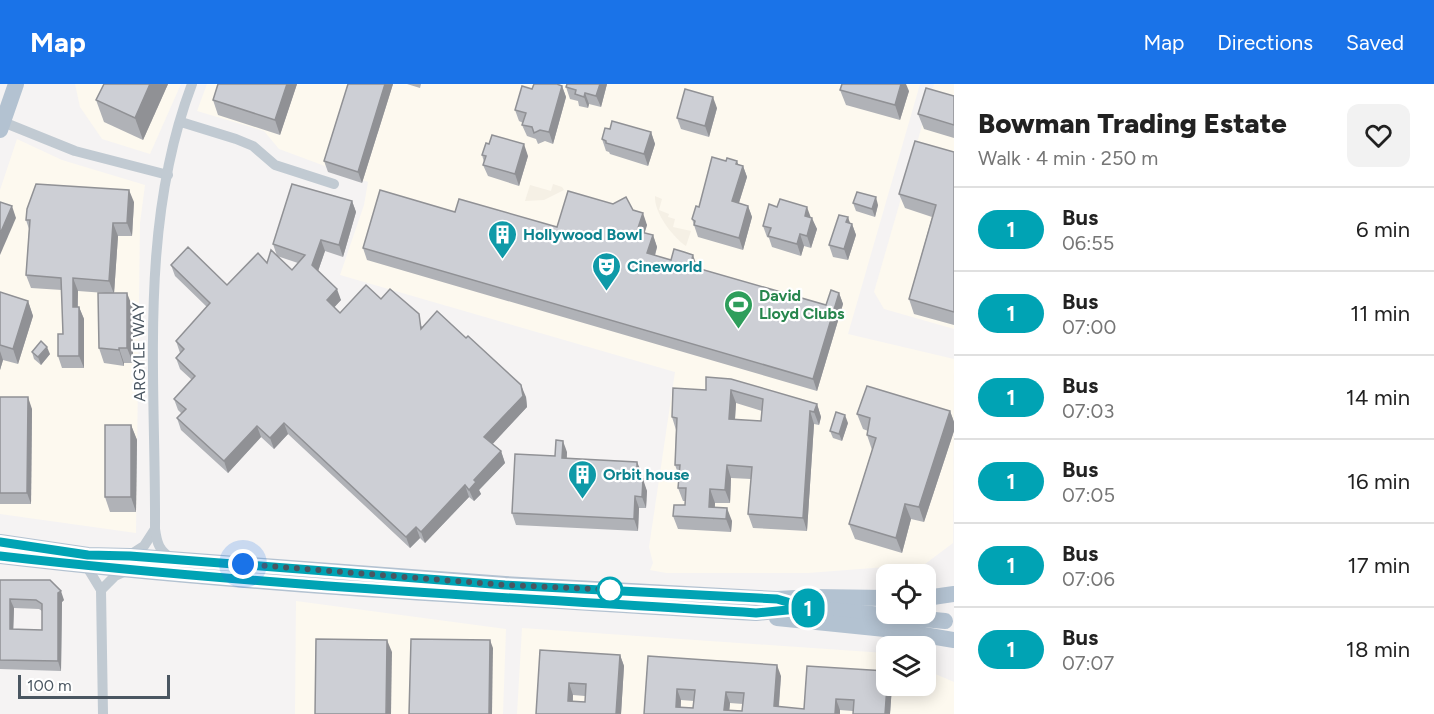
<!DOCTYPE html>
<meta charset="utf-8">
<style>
body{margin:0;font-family:Figtree,sans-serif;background:#f2f2f2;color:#222;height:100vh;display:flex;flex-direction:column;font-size:22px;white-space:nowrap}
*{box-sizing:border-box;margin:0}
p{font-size:20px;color:#767676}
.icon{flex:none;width:33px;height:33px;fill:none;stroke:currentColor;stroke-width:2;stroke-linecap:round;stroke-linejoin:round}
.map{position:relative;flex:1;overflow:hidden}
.details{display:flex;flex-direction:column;background:#fff;width:480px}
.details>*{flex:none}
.badge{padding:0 12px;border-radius:20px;font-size:21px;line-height:39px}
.controls{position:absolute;left:876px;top:480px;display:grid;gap:12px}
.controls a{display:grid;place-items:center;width:60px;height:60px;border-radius:12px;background:#fff;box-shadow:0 3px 15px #0003;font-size:30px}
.scale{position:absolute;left:18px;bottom:15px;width:152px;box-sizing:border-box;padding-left:6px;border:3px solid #4a5661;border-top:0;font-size:16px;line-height:21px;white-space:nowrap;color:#4a5661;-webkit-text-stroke:4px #fff;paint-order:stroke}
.you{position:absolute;width:30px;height:30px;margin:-15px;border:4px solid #fff;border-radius:50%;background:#1a73e8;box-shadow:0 0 0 9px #1a73e833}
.map>.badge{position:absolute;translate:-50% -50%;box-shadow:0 0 0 3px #fff}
.round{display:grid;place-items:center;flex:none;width:63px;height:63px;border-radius:12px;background:#f2f2f2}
.head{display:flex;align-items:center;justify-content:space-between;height:102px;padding:0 24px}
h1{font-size:28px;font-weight:800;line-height:45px}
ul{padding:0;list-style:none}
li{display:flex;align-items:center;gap:18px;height:84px;padding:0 24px;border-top:2px solid #e0e0e0}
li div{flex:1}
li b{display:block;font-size:22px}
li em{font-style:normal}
li .badge{min-width:66px;font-weight:700;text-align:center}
header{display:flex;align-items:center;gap:36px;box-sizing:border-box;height:84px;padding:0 30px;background:#1a73e8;color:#fff}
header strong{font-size:28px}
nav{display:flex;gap:33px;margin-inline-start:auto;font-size:21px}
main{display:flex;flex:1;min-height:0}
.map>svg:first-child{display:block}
</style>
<header>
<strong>Map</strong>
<nav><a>Map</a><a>Directions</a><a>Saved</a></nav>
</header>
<main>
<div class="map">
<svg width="954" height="630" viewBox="0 0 954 630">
<rect width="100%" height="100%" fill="#f5f3f3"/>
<g fill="#fdf9ef">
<polygon points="75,0 181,0 150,70 102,55 80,23"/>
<polygon points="207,0 920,0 848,250 954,275 953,459 925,480 808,489 666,489 650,486 653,479 649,463 675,288 340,191 364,121 368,98 279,65 264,47 197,27"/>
<polygon points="934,0 954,0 954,245 884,225 874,208"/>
<polygon points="17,55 62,76 145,101 140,139 136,449 0,430 0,106"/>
<polygon points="296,517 506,545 503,630 295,630"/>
<polygon points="522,544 885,569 886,602 926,602 926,586 954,598 954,630 517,630"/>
</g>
<g fill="#f5f0e5">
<polygon points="553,100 562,103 564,106 544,116 525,117 530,101 551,107"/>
<path d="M655,112L662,115L659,126L669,130L668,133L675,135L673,143L691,147L686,162C673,153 654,129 655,112Z"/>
</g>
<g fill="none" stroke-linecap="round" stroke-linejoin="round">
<g stroke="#c1cad2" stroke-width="10">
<polyline points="3,38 75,67 168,91"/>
<polyline points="181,38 236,55 253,62 275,81 334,100"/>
<polyline points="130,471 144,462 155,445"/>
<path d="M172,475C159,466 157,460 155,445C156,297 138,142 192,0"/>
<polyline points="87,483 101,506 103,630"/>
<polyline points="101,506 115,492 126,487"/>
</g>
<g stroke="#b3c2d1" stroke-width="16">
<polyline points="0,46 16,0"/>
<polyline points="0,458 88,471 130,472 505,500 777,515 815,513 886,514"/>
<path d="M0,472C251,502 504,513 756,529L808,524L945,537"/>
<polyline points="926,514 954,510"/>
<polyline points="777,534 895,546 954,556"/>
</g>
</g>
<g fill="#b0b2b7" fill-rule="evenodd">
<polygon points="104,0 168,0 143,56 104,38 96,16"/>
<polygon points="218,0 297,0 280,51 218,31 213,16"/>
<polygon points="348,0 393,0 362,99 328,88 324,77"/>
<polygon points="407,0 421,0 420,4"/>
<polygon points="567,0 607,0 601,23 589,20 588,24 579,22 578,17 570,15 566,3"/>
<polygon points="562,2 566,13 553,60 545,57 538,60 536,55 527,52 522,41 523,39 519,37 515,26 532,5"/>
<polygon points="840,6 909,7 900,36 846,21"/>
<polygon points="954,12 954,54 924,45 918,30"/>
<polygon points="717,24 709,53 681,45 677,34"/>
<polygon points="610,45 651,48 655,60 648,82 610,70 609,68 606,67 602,55"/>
<polygon points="954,68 954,241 914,230 909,215 932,133 905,124 899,110"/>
<polygon points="482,71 528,72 519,102 488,92 483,81 484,78"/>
<polygon points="738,81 743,82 747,93 739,119 748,122 752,133 743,166 698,153 692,135 699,123"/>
<polygon points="352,117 356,128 343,173 325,167 318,187 341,216 334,223 340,229 381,215 423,243 526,313 527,323 492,360 501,367 505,379 479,406 481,410 474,417 469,413 425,459 420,454 410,464 288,350 274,365 261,353 228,389 181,346 177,334 182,330 178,326 174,315 192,296 180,285 176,274 180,269 176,257 207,223 175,192 171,181 227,201 267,179 292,186 298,179 277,172 273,160"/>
<polygon points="134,118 132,152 118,152 114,209 133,224 133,279 124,279 124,282 104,279 99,264 105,209 78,207 78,223 79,223 84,235 84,284 62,284 58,272 63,250 62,206 31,204 26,191 29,145 26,136"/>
<polygon points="853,119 878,121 875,133 856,127"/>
<polygon points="633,126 647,141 644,149 653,151 657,163 655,172 671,176 697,182 697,184 826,221 839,209 843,220 817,307 367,176 363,164 455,128 557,143"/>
<polygon points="848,133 850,139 852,140 856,151 848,176 833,173 829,161"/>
<polygon points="811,134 817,145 811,164 804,162 801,172 772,163 769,154 767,153 763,142"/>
<polygon points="0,208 28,217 33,232 18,280 3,276 0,286"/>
<polygon points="32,268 50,270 41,281 34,275"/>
<path d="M706,293L817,320L821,333L819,341L814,340L807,447L753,444L748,430L751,395L731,394L730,419H715V423L732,437L731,448L678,445L673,432L685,421L686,417H683L678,404L679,392L675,381L676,346L672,333L706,306ZM736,319L762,327L761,337L735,336Z"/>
<polygon points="0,313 32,325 31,420 0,420"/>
<polygon points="950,327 954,338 954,347 924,438 911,435 902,469 855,455 849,440 872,366 867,351 868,347 863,345 857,330"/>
<polygon points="848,339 842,357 833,354 830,347"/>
<polygon points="131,341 137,356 136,428 110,428 105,413"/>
<polygon points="567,368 567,374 642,389 641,395 647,407 646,424 639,424 638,447 516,441 512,429 555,372"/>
<path d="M0,496L64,516L62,518L61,587L0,585ZM14,524L39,525L42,527V546L13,545Z"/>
<path d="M540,566L620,571L624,582L621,630H536ZM573,611L585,612V618L573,617Z"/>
<path d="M648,572L781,592L779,623L804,625L807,582L886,602H892L890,630L840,626V630H644ZM681,616L694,617L693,624L681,623ZM730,619L743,620L742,627L729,626Z"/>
</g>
<g fill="#909195">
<polygon points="150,0 168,0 143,56 135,34"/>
<polygon points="287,0 297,0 280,51 275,36"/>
<polygon points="385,0 393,0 362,99 358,88"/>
<polygon points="600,0 607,0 601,23 596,12"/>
<polygon points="901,0 906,0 909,7 900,36 895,21"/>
<polygon points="562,2 566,13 553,60 549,48"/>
<polygon points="585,9 589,20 588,24 584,13"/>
<polygon points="713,13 717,24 709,53 705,42"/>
<polygon points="651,48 655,60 648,82 644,70"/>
<polygon points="524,60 528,72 519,102 515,90"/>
<polygon points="737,77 741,88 743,82 747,93 736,128 732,117"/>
<polygon points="129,106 134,118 132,152 127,139"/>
<polygon points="876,113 878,121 875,133 872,125"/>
<polygon points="352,117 356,128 343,173 339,161"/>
<polygon points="12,122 16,134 0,171 0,150"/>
<polygon points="748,122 752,133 743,166 739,154"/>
<polygon points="807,123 811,134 805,132"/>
<polygon points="643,129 647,141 642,158 637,147"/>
<polygon points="848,133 851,143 852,140 856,151 848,176 844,165 846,138"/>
<polygon points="812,134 817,145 811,164 807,152"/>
<polygon points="113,139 118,152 114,210 109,197"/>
<polygon points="800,150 804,162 801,172 797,160"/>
<polygon points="653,151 657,163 652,181 647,169"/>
<polygon points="321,156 325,167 316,193 312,181"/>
<polygon points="693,171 697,182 694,194 690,182"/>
<polygon points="73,194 78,207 77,235 73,223"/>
<polygon points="337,205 341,216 331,227 327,216"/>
<polygon points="127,209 133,224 133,279 127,264"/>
<polygon points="839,209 843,220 817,307 813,295"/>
<polygon points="28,217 33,232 18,280 13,265"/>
<polygon points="79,223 84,235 84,284 79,272"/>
<polygon points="47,263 50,270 41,281 38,273"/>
<polygon points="119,264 124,279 124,282 119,266"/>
<polygon points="0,267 3,276 0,286"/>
<polygon points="521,301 526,313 527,323 489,364 484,353"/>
<polygon points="731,306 736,319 734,349 729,335"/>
<polygon points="28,313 32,325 31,420 27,409"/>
<polygon points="817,320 821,333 819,341 814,328"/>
<polygon points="810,327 814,340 807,447 803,434"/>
<polygon points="950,327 954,338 954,347 924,438 919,423"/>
<polygon points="845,331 848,339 842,357 839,350"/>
<polygon points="284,339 288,350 274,365 270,354"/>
<polygon points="131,341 137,356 136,428 131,413"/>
<polygon points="257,342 261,353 228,389 224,377"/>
<polygon points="563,357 567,368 566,385 562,374"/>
<polygon points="501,367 505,379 479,406 481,410 474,417 469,406 474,396"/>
<polygon points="637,378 642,389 641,406 637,395"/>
<polygon points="727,381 731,394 730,419 725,406"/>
<polygon points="643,395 647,407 646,424 642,413"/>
<polygon points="465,401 469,413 425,459 421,448"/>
<polygon points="710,405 715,419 714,436 709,423"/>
<polygon points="635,412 639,424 638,447 634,435"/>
<polygon points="905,420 911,435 902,469 896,454"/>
<polygon points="727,424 732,437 731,448 726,435"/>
<polygon points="416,443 420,454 410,464 406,453"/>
<polygon points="61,507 64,516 62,518 61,587 58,577 58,509"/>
<polygon points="10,515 14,524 13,555 10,545"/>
<polygon points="387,556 392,568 391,630 386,630"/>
<polygon points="490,556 493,564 492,630 489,630"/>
<polygon points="620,571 624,582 621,630 616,630"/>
<polygon points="777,581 781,592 778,630 774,622"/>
<polygon points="569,599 573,611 572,628 568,617"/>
<polygon points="887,602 892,602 890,630 885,630"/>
<polygon points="677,605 681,616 680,630 676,623"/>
<polygon points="726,608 730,619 729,630 724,626"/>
<polygon points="836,615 840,626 840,630 835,630"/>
</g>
<g fill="#cdcfd5" stroke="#909195" stroke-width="1.5" fill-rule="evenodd">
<polygon points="104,0 150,0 135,34 96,16"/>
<polygon points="218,0 287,0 275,36 213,16"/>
<polygon points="348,0 385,0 358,88 324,77"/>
<polygon points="534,0 557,0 562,2 549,48 540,46 534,49 532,43 522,41 526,29 515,26 522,2 532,5"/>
<polygon points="567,0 600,0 596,12 585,9 584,13 575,10 576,6 566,3"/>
<polygon points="842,0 901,0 895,21 840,6"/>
<polygon points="926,4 954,12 954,41 918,30"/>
<polygon points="685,5 713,13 705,42 677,34"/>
<polygon points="612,37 651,48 644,70 606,59 606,57 602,55 605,44 610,45"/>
<polygon points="492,51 524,60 515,90 483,81 486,72 482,71 486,59 489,60"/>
<polygon points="915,57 954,68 954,228 909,215 936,121 899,110"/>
<polygon points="712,73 726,77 727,74 737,77 736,80 743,82 732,117 748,122 739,154 694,141 695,137 692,135 696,122 699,123"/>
<polygon points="36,100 129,106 127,139 113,139 109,197 73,194 73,223 79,223 79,272 58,272 58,250 63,250 61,194 26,191 30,136 26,136 27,125"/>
<polygon points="292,100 352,117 339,161 321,156 312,181 337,205 327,216 340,229 366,201 381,215 390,205 419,230 421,245 437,227 466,254 468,252 521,301 523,312 484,353 501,367 474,396 476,398 469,406 465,401 421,448 416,443 406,453 284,339 270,354 257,342 224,377 177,334 186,325 174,315 195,292 176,274 184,265 176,257 210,219 171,181 188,163 227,201 258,169 267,179 271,166 292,186 305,171 273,160"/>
<polygon points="380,106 455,128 459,115 557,143 568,107 613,120 626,113 633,126 643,129 637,147 653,151 647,169 671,176 674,165 684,168 693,171 690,182 826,221 831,206 839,209 813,295 363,164"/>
<polygon points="857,108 876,113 872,125 853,119"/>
<polygon points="780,115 807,123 805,132 812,134 807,152 800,150 797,160 768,152 771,144 763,142 769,120 777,123"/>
<polygon points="0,118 12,122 0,150"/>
<polygon points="839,131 848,133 846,138 852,140 844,165 829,161"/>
<polygon points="0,208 28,217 13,265 0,261"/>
<polygon points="98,209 127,209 127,264 119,264 119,266 99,264"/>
<polygon points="41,257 47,263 38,273 32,268"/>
<path d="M706,293L731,295L817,320L814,328L810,327L803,434L748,430L752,383L727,381L725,406L710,405L709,423L727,424L726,435L673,432L674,421H685L686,404H678L680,381H675L677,334L672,333L673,304L706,306ZM731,306L763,315L761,337L729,335Z"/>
<polygon points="867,302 950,327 919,423 905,420 896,454 849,440 876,354 867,351 870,334 857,330"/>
<polygon points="0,313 28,313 27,409 0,409"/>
<polygon points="836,328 845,331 839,350 830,347"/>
<rect x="105" y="341" width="26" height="72"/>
<polygon points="556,356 563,357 562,374 637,378 637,395 643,395 642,413 635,412 634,435 512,429 515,370 555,372"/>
<path d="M0,496H50L61,507L58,509V577L0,576ZM10,515L36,516L42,520V546L10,545Z"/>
<polygon points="316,555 387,556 386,630 315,630"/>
<polygon points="411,555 490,556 489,630 409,630"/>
<path d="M540,566L620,571L616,630H536ZM569,599L586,600L585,618L568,617Z"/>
<path d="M648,572L777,581L774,622L804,625L807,582L886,587L887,602L885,630H853L854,616L836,615L835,630H644ZM677,605L695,606L693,624L676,623ZM726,608L744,609L742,627L724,626Z"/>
</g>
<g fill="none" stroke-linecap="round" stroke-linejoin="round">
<defs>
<path id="line" d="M0,458L88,471L130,472L505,501L777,515L808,524L756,529C504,513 251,501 0,472"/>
</defs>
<use href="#line" stroke="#fff" stroke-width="14"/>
<use href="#line" stroke="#00a3b4" stroke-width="9"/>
<polyline stroke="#4a5661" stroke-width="6" stroke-dasharray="0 10.8" points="243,480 505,501 616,506 610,506"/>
</g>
<defs>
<symbol id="building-pin" viewBox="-11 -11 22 30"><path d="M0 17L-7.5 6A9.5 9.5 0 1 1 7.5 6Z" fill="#0f9aa8" stroke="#fff"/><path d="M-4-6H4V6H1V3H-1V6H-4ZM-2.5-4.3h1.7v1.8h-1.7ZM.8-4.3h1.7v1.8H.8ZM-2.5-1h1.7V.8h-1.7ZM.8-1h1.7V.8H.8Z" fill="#fff"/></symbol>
<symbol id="theatre-pin" viewBox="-11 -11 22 30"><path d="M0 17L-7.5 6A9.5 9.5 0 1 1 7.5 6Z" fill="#0f9aa8" stroke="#fff"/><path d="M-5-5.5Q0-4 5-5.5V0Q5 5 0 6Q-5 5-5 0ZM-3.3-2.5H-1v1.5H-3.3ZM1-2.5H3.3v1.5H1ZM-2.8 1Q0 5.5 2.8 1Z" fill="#fff"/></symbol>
<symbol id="stadium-pin" viewBox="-11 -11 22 30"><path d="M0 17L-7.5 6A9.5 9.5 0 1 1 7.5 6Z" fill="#2e9e5b" stroke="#fff"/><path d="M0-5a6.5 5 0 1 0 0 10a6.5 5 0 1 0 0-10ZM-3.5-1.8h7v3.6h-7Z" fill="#fff"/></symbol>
</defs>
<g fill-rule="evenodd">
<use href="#building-pin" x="486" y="134" width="33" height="45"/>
<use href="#theatre-pin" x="590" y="166" width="33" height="45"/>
<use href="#stadium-pin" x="722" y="204" width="33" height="45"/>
<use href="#building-pin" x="566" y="374" width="33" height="45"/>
</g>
<circle fill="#fff" stroke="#00a3b4" stroke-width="3" cx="610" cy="506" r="12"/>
<g text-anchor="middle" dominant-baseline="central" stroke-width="4.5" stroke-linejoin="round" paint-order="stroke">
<g font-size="16" font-weight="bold" fill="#0d838f" stroke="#fff" text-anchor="start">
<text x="523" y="150">Hollywood Bowl</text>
<text x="627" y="182">Cineworld</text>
<text x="603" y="390">Orbit house</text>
</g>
<g font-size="16" font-weight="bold" fill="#27864d" stroke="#fff" text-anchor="start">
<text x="759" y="211">David<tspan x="759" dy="18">Lloyd Clubs</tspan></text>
</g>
<g font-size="16" fill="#4a5661" stroke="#fff">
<text transform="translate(139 268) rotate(-91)">ARGYLE WAY</text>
</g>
</g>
</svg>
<div class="controls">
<a><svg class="icon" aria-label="locate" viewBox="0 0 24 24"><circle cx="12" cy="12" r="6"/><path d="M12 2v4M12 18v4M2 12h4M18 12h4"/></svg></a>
<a><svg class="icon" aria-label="layers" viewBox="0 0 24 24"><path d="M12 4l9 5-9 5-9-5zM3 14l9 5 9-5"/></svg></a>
</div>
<div class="scale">100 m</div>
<div class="you" style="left:243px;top:480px"></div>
<b class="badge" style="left:808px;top:524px;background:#00a3b4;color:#fff">1</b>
</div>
<section class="details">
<div class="head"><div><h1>Bowman Trading Estate</h1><p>Walk · 4 min · 250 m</p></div><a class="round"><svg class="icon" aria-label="heart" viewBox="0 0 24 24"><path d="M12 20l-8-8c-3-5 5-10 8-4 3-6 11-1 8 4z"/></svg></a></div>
<ul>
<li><span class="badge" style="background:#00a3b4;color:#fff">1</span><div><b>Bus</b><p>06:55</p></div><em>6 min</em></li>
<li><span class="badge" style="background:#00a3b4;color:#fff">1</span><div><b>Bus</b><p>07:00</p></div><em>11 min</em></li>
<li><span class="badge" style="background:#00a3b4;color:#fff">1</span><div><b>Bus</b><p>07:03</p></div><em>14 min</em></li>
<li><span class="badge" style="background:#00a3b4;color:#fff">1</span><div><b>Bus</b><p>07:05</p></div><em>16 min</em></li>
<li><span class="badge" style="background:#00a3b4;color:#fff">1</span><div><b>Bus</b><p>07:06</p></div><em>17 min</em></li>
<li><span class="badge" style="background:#00a3b4;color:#fff">1</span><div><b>Bus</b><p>07:07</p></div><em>18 min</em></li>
</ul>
</section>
</main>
